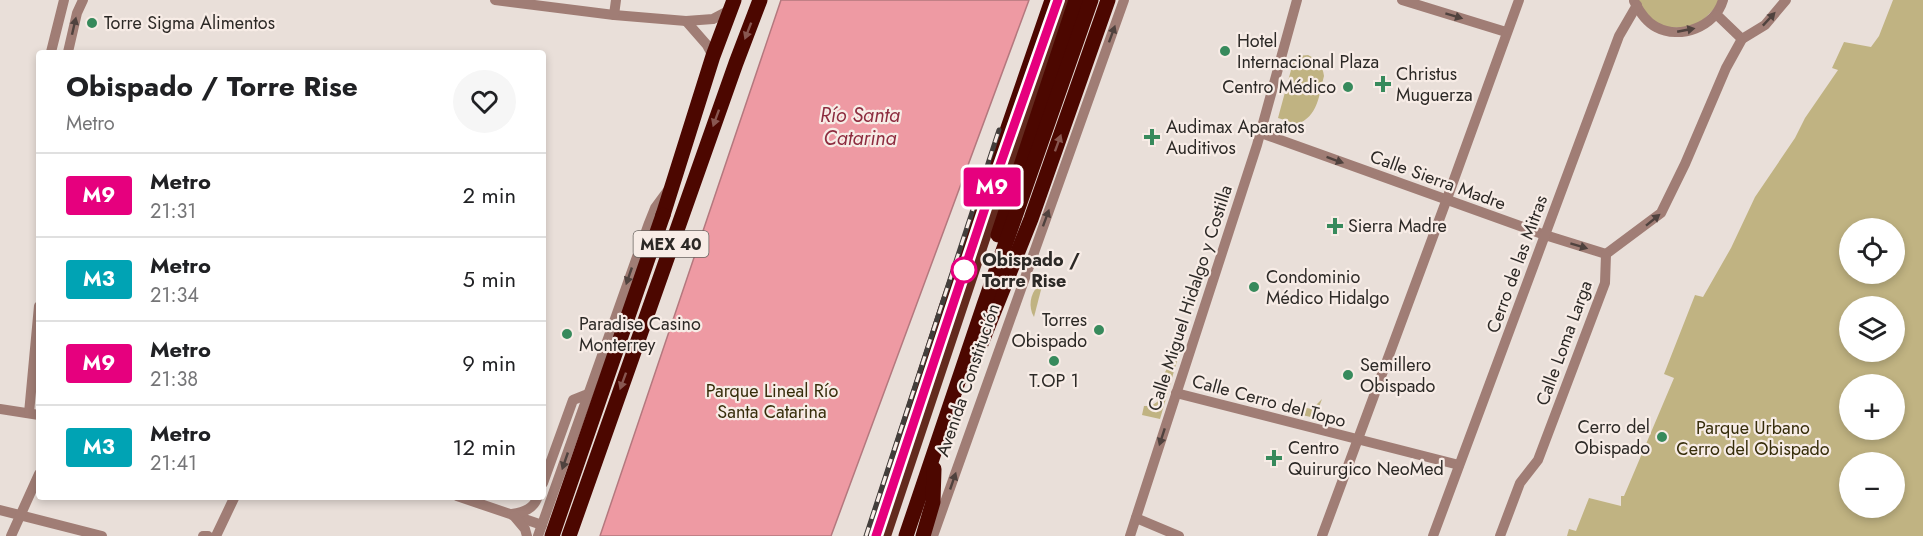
<!DOCTYPE html>
<meta charset="utf-8">
<style>
body{margin:0;font-family:Jost,sans-serif;background:#f6f6f6;color:#202124;height:100vh;display:flex;flex-direction:column;font-size:22px;white-space:nowrap}
*{box-sizing:border-box;margin:0}
p{font-size:20px;color:#757577}
.icon{flex:none;width:33px;height:33px;fill:none;stroke:currentColor;stroke-width:2;stroke-linecap:round;stroke-linejoin:round}
.map{position:relative;flex:1;overflow:hidden}
.drawer{position:absolute;left:36px;top:50px;width:510px;height:450px;display:flex;flex-direction:column;background:#fff;border-radius:6px;box-shadow:0 3px 9px #0003}
.drawer>*{flex:none}
.badge{padding:0 12px;border-radius:4px;font-size:21px;line-height:39px}
.tools{position:absolute;left:1839px;top:218px;display:grid;gap:12px}
.tools a{display:grid;place-items:center;width:66px;height:66px;border-radius:50%;background:#fff;box-shadow:0 3px 9px #0003;font-size:30px}
.map>.badge{position:absolute;translate:-50% -50%;box-shadow:0 0 0 3px #fff}
.round{display:grid;place-items:center;flex:none;width:63px;height:63px;border-radius:32px;background:#f6f6f6}
.headline{display:flex;align-items:center;justify-content:space-between;height:102px;padding:0 30px}
h1{font-size:28px;font-weight:700;line-height:45px}
ul{padding:0;list-style:none}
li{display:flex;align-items:center;gap:18px;height:84px;padding:0 30px;border-top:2px solid #e0e0e0}
li div{flex:1}
li b{display:block;font-size:22px}
li em{font-style:normal}
li .badge{min-width:66px;font-weight:700;text-align:center}
.map>svg:first-child{display:block}
</style>
<div class="map">
<svg width="1923" height="536" viewBox="0 0 1923 536">
<rect width="100%" height="100%" fill="#e9dfd9"/>
<g fill="#c0b382" fill-rule="evenodd">
<polygon points="1634,0 1723,0 1694,29 1654,26"/>
<path d="M1893,0H1923V536H1567L1569,529L1576,531L1589,498L1621,506V496H1624L1674,378L1664,374L1695,295L1703,297L1731,248L1755,197L1795,138L1805,118L1838,70L1832,68L1844,42L1871,47L1879,36ZM1850,228H1894V273H1850ZM1850,306H1894V351H1850ZM1850,384H1894V429H1850ZM1850,462H1894V507H1850Z"/>
<path d="M1308,55C1317,59 1323,66 1324,76C1319,95 1318,117 1297,124L1278,118L1294,59L1298,56Z"/>
<path d="M1038,286H1042L1034,317C1028,307 1030,294 1038,286Z"/>
<path d="M1177,361L1160,419L1142,415L1144,406H1151L1157,402C1163,388 1161,365 1177,361Z"/>
<polygon points="1322,399 1315,418 1289,412 1292,405 1312,409"/>
</g>
<polygon fill="#ee9aa3" stroke="#b4787e" stroke-width="1.5" points="781,0 1029,0 831,536 600,536"/>
<g fill="none" stroke-linecap="round" stroke-linejoin="round">
<g stroke="#a07d75" stroke-width="10">
<polyline points="495,0 614,15 686,21 713,19 730,10"/>
<polyline points="1402,0 1506,32"/>
<path d="M1634,1C1639,11 1646,22 1656,27C1680,40 1715,27 1723,0"/>
<polyline points="614,15 616,0"/>
<polyline points="1717,15 1742,39"/>
<polyline points="686,21 707,45 713,56"/>
<polyline points="51,52 64,0"/>
<polyline points="68,52 77,13 83,0"/>
<polyline points="1261,133 1545,235 1606,254"/>
<polyline points="1606,254 1661,213 1685,164 1726,68 1742,39 1765,25 1786,0"/>
<polyline points="1176,393 1459,465"/>
<polyline points="0,409 39,415"/>
<polyline points="29,413 39,306"/>
<polyline points="543,483 573,400 588,394"/>
<polyline points="457,496 542,525"/>
<polyline points="0,510 102,536"/>
<path d="M512,514C524,512 534,509 538,496"/>
<polyline points="514,516 525,529 527,536"/>
<polyline points="1136,518 1179,536"/>
<polyline points="11,536 39,474"/>
<polyline points="203,536 208,536"/>
<polyline points="216,536 235,496"/>
<polyline points="538,536 649,223 655,208 669,189"/>
<polyline points="933,536 1124,0"/>
<polyline points="1130,536 1257,145 1297,0"/>
<polyline points="1322,536 1448,196 1519,0"/>
<polyline points="1433,536 1619,36 1637,5"/>
<polyline points="1500,536 1520,483 1538,460 1605,283 1606,254"/>
</g>
<polyline stroke="#632a1e" stroke-width="12" points="885,536 1030,101 1068,0"/>
<g stroke="#4c0700" stroke-width="15">
<polyline points="663,215 713,56 734,0"/>
<polyline points="998,235 1076,0"/>
<polyline points="981,344 1031,219 1108,0"/>
<polyline points="569,536 736,63 760,0"/>
<polyline points="872,536 948,302 1052,0"/>
<polyline points="906,536 984,305 1091,0"/>
<polyline points="923,536 933,502 934,469"/>
</g>
<defs>
<g id="rail">
<polyline points="866,536 999,130"/>
<polyline points="876,536 986,205 1058,0"/>
</g>
</defs>
<use href="#rail" stroke="#423e3b" stroke-width="5"/>
<use href="#rail" stroke="#f7ece6" stroke-width="3" stroke-dasharray="9" stroke-linecap="butt"/>
<polyline stroke="#4c0700" stroke-width="15" points="552,536 663,215"/>
</g>
<defs><path id="oneway-solid" d="M-6-.8H1V-3.2L6.5 0L1 3.2V.8H-6Z" transform="scale(1.5)"/></defs>
<g fill="#4f423e">
<use href="#oneway-solid" transform="translate(1454 16) rotate(17)"/>
<use href="#oneway-solid" transform="translate(1769 19) rotate(-47)"/>
<use href="#oneway-solid" transform="translate(74 26) rotate(-77)"/>
<use href="#oneway-solid" transform="translate(1686 30) rotate(-11)"/>
<use href="#oneway-solid" transform="translate(1112 34) rotate(-70)"/>
<use href="#oneway-solid" transform="translate(1335 160) rotate(20)"/>
<use href="#oneway-solid" transform="translate(1046 218) rotate(-70)"/>
<use href="#oneway-solid" transform="translate(1653 220) rotate(-39)"/>
<use href="#oneway-solid" transform="translate(1579 246) rotate(17)"/>
<use href="#oneway-solid" transform="translate(629 276) rotate(109)"/>
<use href="#oneway-solid" transform="translate(1162 437) rotate(108)"/>
<use href="#oneway-solid" transform="translate(565 461) rotate(109)"/>
<use href="#oneway-solid" transform="translate(953 481) rotate(-71)"/>
</g>
<g fill="#885750">
<use href="#oneway-solid" transform="translate(748 31) rotate(111)"/>
<use href="#oneway-solid" transform="translate(716 118) rotate(110)"/>
<use href="#oneway-solid" transform="translate(1058 143) rotate(-70)"/>
<use href="#oneway-solid" transform="translate(623 381) rotate(110)"/>
</g>
<g fill="none" stroke-linecap="round" stroke-linejoin="round">
<defs>
<polyline id="line" points="876,536 986,205 1058,0"/>
</defs>
<use href="#line" stroke="#fff" stroke-width="14"/>
<use href="#line" stroke="#e6007e" stroke-width="9"/>
</g>
<g fill="#378a5c" stroke="#f7ece6" stroke-width="2">
<circle cx="92" cy="23" r="6"/>
<circle cx="1225" cy="51" r="6"/>
<path d="M1380 75h6v6h6v6h-6v6h-6v-6h-6v-6h6z"/>
<circle cx="1348" cy="87" r="6"/>
<path d="M1149 128h6v6h6v6h-6v6h-6v-6h-6v-6h6z"/>
<path d="M1332 217h6v6h6v6h-6v6h-6v-6h-6v-6h6z"/>
<circle cx="1254" cy="287" r="6"/>
<circle cx="1099" cy="330" r="6"/>
<circle cx="567" cy="334" r="6"/>
<circle cx="1054" cy="361" r="6"/>
<circle cx="1348" cy="375" r="6"/>
<circle cx="1662" cy="437" r="6"/>
<path d="M1271 449h6v6h6v6h-6v6h-6v-6h-6v-6h6z"/>
</g>
<circle fill="#fff" stroke="#e6007e" stroke-width="3" cx="964" cy="270" r="12"/>
<g text-anchor="middle" dominant-baseline="central" stroke-width="4.5" stroke-linejoin="round" paint-order="stroke">
<rect fill="#f7ece6" stroke="#696460" stroke-width="1.5" x="633.5" y="231" width="75" height="26" rx="4.5"/>
<g font-size="16" font-weight="bold" fill="#2c2926">
<text x="671" y="244">MEX 40</text>
</g>
<g font-size="18" fill="#2c2926" stroke="#f7ece6" text-anchor="start">
<text x="104" y="23">Torre Sigma Alimentos</text>
<text x="1237" y="41">Hotel<tspan x="1237" dy="21">Internacional Plaza</tspan></text>
<text x="1396" y="74">Christus<tspan x="1396" dy="21">Muguerza</tspan></text>
<text x="1336" y="87" text-anchor="end">Centro Médico</text>
<text x="1166" y="127">Audimax Aparatos<tspan x="1166" dy="21">Auditivos</tspan></text>
<text x="1348" y="226">Sierra Madre</text>
<text x="1266" y="277">Condominio<tspan x="1266" dy="21">Médico Hidalgo</tspan></text>
<text x="1087" y="320" text-anchor="end">Torres<tspan x="1087" dy="21">Obispado</tspan></text>
<text x="579" y="324">Paradise Casino<tspan x="579" dy="21">Monterrey</tspan></text>
<text x="1360" y="365">Semillero<tspan x="1360" dy="21">Obispado</tspan></text>
<text x="1054" y="381" text-anchor="middle">T.OP 1</text>
<text x="1650" y="427" text-anchor="end">Cerro del<tspan x="1650" dy="21">Obispado</tspan></text>
<text x="1288" y="448">Centro<tspan x="1288" dy="21">Quirurgico NeoMed</tspan></text>
</g>
<g font-size="18" fill="#2c2926" stroke="#f7ece6">
<text transform="translate(1438 180) rotate(20)">Calle Sierra Madre</text>
<text transform="translate(1517 264) rotate(-70)">Cerro de las Mitras</text>
<text transform="translate(1190 298) rotate(-72)">Calle Miguel Hidalgo y Costilla</text>
<text transform="translate(1564 343) rotate(-70)">Calle Loma Larga</text>
<text transform="translate(968 380) rotate(-71)">Avenida Constitución</text>
<text transform="translate(1269 401) rotate(15)">Calle Cerro del Topo</text>
</g>
<g font-size="18" font-weight="bold" fill="#2c2926" stroke="#f7ece6" text-anchor="start">
<text x="982" y="260">Obispado /<tspan x="982" dy="21">Torre Rise</tspan></text>
</g>
<g font-size="18" fill="#362d0a" stroke="#f7ece6">
<text x="772" y="391">Parque Lineal Río<tspan x="772" dy="21">Santa Catarina</tspan></text>
<text x="1753" y="428">Parque Urbano<tspan x="1753" dy="21">Cerro del Obispado</tspan></text>
</g>
<g font-size="20" font-style="italic" fill="#8d2c3f" stroke="#f7ece6">
<text x="860" y="115">Río Santa<tspan x="860" dy="23">Catarina</tspan></text>
</g>
</g>
</svg>
<div class="tools">
<a><svg class="icon" aria-label="locate" viewBox="0 0 24 24"><circle cx="12" cy="12" r="6"/><path d="M12 2v4M12 18v4M2 12h4M18 12h4"/></svg></a>
<a><svg class="icon" aria-label="layers" viewBox="0 0 24 24"><path d="M12 4l9 5-9 5-9-5zM3 14l9 5 9-5"/></svg></a>
<a>+</a>
<a>−</a>
</div>
<b class="badge" style="left:992px;top:187px;background:#e6007e;color:#fff">M9</b>
<section class="drawer">
<div class="headline"><div><h1>Obispado / Torre Rise</h1><p>Metro</p></div><a class="round"><svg class="icon" aria-label="heart" viewBox="0 0 24 24"><path d="M12 20l-8-8c-3-5 5-10 8-4 3-6 11-1 8 4z"/></svg></a></div>
<ul>
<li><span class="badge" style="background:#e6007e;color:#fff">M9</span><div><b>Metro</b><p>21:31</p></div><em>2 min</em></li>
<li><span class="badge" style="background:#00a3b4;color:#fff">M3</span><div><b>Metro</b><p>21:34</p></div><em>5 min</em></li>
<li><span class="badge" style="background:#e6007e;color:#fff">M9</span><div><b>Metro</b><p>21:38</p></div><em>9 min</em></li>
<li><span class="badge" style="background:#00a3b4;color:#fff">M3</span><div><b>Metro</b><p>21:41</p></div><em>12 min</em></li>
</ul>
</section>
</div>
